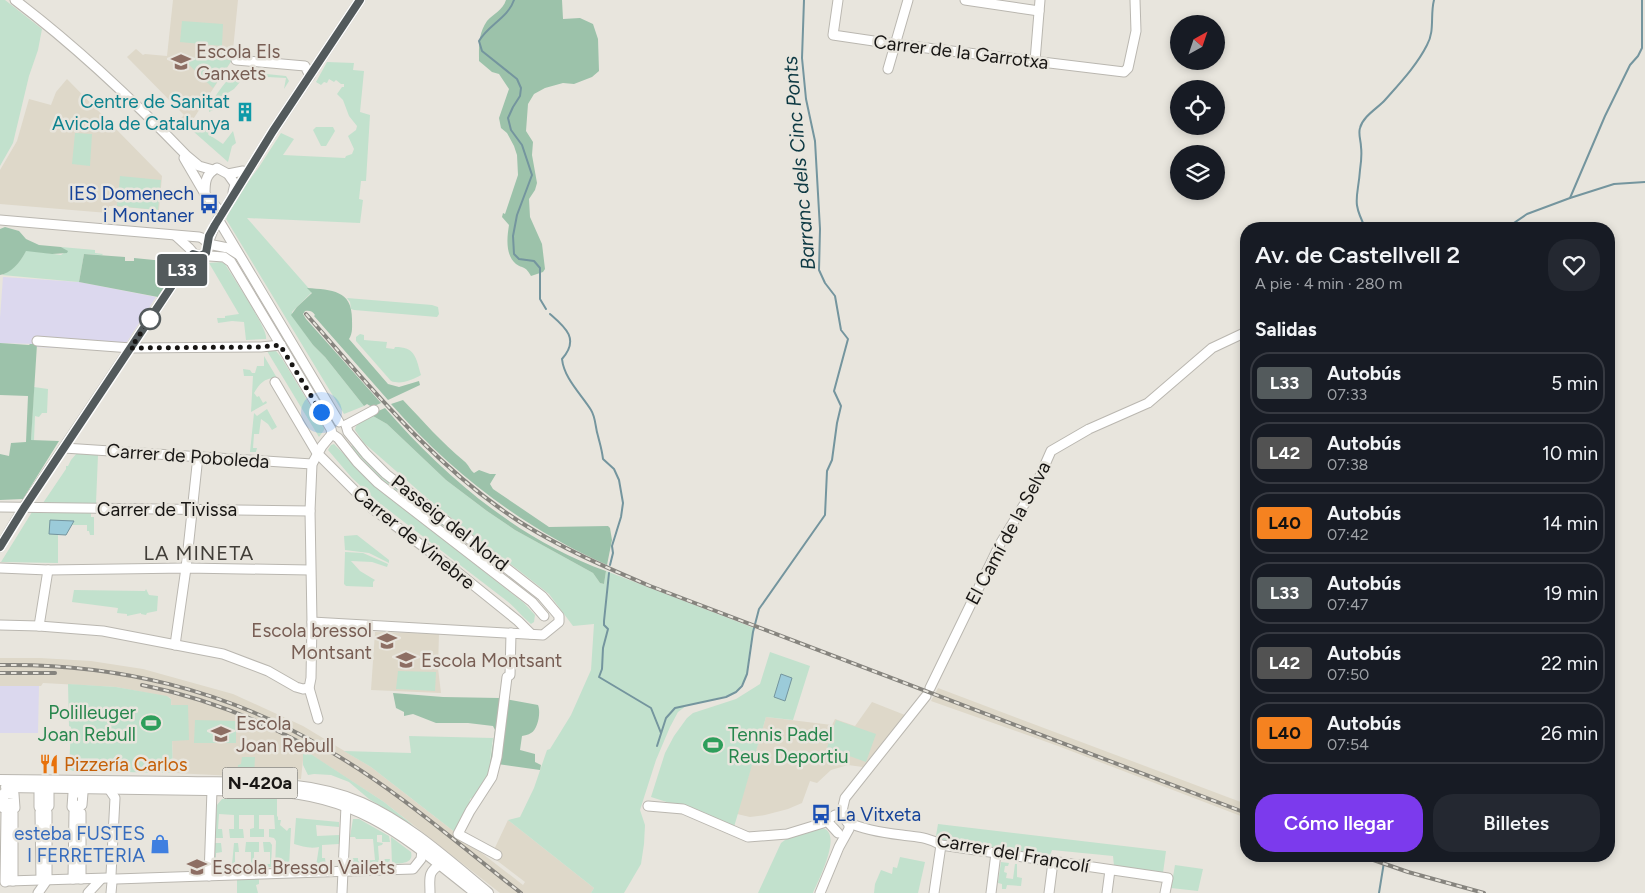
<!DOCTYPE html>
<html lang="es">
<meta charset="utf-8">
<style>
body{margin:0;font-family:Figtree,sans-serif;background:#242831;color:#f1f3f6;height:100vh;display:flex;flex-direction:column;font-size:19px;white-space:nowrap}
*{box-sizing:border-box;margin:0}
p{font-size:16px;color:#9ea1a6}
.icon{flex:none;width:28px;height:28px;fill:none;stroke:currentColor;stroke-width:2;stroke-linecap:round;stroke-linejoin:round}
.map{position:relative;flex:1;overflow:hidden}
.drawer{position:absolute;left:1240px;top:222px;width:375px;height:640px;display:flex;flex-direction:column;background:#171b24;border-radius:20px;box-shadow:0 2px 8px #0003}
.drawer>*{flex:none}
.badge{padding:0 10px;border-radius:4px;font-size:18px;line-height:32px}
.needle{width:32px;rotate:40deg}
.tools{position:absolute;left:1170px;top:15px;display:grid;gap:10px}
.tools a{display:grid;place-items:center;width:55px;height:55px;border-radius:50%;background:#171b24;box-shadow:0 2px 8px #0003;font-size:25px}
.you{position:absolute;width:25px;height:25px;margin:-12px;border:4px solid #fff;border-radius:50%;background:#1a73e8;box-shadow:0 0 0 8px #1a73e833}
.map>.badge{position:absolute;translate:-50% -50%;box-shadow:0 0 0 2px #fff}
h2{padding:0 15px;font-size:19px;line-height:45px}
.round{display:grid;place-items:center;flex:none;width:52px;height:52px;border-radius:20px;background:#242831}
.overview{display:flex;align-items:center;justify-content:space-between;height:85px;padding:0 15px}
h1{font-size:24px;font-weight:600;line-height:38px}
.cta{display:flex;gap:10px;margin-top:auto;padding:10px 15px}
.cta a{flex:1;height:58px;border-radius:20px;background:#7c3aed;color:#fff;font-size:20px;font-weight:600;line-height:58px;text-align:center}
.cta a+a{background:#242831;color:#f1f3f6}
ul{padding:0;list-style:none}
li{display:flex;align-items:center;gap:15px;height:62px;margin:0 10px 8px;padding:0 5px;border:2px solid #363941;border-radius:20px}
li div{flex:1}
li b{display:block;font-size:19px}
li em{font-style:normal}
li .badge{min-width:55px;font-weight:700;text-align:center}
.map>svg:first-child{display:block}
</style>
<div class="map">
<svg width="1645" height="893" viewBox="0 0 1645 893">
<rect width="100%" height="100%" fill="#e8e5dd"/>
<polygon fill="#dbd8ee" points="0,686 39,686 38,733 0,733"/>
<polygon fill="#dcd8ee" points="3,277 79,282 156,297 121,351 37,347 37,344 0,343 0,318"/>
<g fill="#ded8c9">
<polygon points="173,0 238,0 232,60 188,127 181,118 184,115 127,57 136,49 143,55 145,54 167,56"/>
<polygon points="67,79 162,176 159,210 109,206 108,213 0,204 0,170 17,141 29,99 51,105 56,92"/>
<polygon points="375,632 439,634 438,668 441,693 371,690"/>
<polygon points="0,658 40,658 91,661 143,669 233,694 303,726 371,767 523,885 525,882 491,856 508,820 594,888 591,893 500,893 384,802 304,750 301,779 173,773 171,699 169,697 116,687 43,683 41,686 0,686"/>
<polygon points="938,688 1246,804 1246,818 1058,746 931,701"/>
<polygon points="872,702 910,717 870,768 848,765 831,770 817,783 810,781 802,803 788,809 765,815 750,817 737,814 766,717 832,725 835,719 855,726"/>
</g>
<g fill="#c2e1cd">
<polygon points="0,0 5,0 42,29 38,50 29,76 13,143 0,166"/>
<polygon points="182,21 223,24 222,46 180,42"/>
<polygon points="181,57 232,60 213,88"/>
<polygon points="327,62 354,63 353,70 364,71 360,112 370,115 366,181 361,181 359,199 363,200 360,223 247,218 312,292 292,312 292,315 313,345 325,357 364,406 344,414 226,219 227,217 226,212 259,167 281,133 294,139 283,155 345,158 346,156 352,154 354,149 348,136 356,130 357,126 349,116 343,100 337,94 342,87 344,87 344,84 341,84 336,80 334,82 329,79 327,83 324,82 321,85 316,82"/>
<path d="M238,71L286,76L289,81L284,89L286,78L267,77L266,79L253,77L252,78L246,75L234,89L223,96L215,109L209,112C208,104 229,75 238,71Z"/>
<polygon points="199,122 212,134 211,136 223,144 233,131 236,143 232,146 228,162 194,132"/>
<polygon points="316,127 333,127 335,131 326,146 321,146 313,130"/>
<polygon points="75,133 92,134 90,166 72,164"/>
<polygon points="120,176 161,180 158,210 117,206"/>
<path d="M61,247L95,250V253L103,254L102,255L84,254L79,282L2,275C13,269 21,262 26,250L61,255L67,251Z"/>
<path d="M221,262L225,264C232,276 269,330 266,339L246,340L244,322L232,321L218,323L217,318H225V316L239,314L209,263Z"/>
<polygon points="347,298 432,305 438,307 439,314 437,317 354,310 351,309 350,302"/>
<path d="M360,334L364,335V340L387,342L386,348L394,349L395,347C415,347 416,357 421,375C412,380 401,385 391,381L356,341V337Z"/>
<polygon points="267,351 276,351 281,357 324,428 324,430 319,437"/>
<path d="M264,356L277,378C263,378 260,384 254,393L257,397L259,396L263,403L266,401L267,403L251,412L253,376H244L243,369L250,370L252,373H255L257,366H264Z"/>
<polygon points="34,387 48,389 47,413 42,413 39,417 35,416 34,440 31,440"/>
<polygon points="267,409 277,427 272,430 268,424 261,419 259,434 254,434 253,448 257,448 256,452 250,452 254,413 257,416"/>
<path d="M373,416L387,424L446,480L487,511L515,530L593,573L600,583L604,584L606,571L754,628L750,646L747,672L744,681L738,689L730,695L686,706L678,712L670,727L656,760L640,810L645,825L644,844L641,864L624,893H591L594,888L508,820L520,817L534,788L547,750L550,749L571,715L591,670L594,624L573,626L549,594L436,506L364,443L355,430C356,421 366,419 373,416Z"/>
<path d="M334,444L373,484L524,603L535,615L534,622L531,624C522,617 516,608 507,601L378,502L352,478L328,450L331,445Z"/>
<polygon points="353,445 449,528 448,530 381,479 350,447"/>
<polygon points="77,453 98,455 96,503 43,503 66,469 66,466 68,466 71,460"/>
<polygon points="32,512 91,513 91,517 94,517 94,535 90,535 89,531 87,531 87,525 72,525 74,521 49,534 58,534 58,563 1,562"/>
<polygon points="357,535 389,560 389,563 369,553 345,550 344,536"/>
<polygon points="345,552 363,553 388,564 387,567 372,562 351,561 360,571 375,580 373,582 373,587 346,586 344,584"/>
<polygon points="146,589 149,595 158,596 157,611 147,613 146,615 141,614 141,613 127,616 127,614 117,613 118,608 72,602 74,590 145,591"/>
<polygon points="770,652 810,666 793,720 766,717 734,827 701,813 651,797 665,753 674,736 687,718 693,713 736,699 760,684"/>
<polygon points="398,671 436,672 435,691 396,689"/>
<polygon points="68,684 116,687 167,696 171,699 171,705 188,705 189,740 172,741 173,773 73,771 69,769 71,727 69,726"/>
<polygon points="195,720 236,721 236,743 194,743"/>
<polygon points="836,720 876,734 866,762 827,748"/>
<polygon points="409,736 493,738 490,760 490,774 478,794 470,799 469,808 456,833 371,767 344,751 411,753"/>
<polygon points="303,749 384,802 414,826 369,799 349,782 331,775 314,774 308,775 303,765"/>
<polygon points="242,757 255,757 254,776 237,775 238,765 241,764"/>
<polygon points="222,799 277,799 277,816 278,817 278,820 281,820 280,825 287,831 289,828 291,828 289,867 275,868 276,841 274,838 269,837 269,829 275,829 274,815 259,815 259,829 264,829 264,837 250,837 250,829 254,828 254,815 239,815 239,829 243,829 244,838 230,838 229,829 234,829 234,815 219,814 218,829 222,829 223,838 214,838 217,805"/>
<path d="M296,818L339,822V827L316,825L317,836L339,835V844L322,845V858H325L326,866H316L319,847C309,849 302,846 294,844Z"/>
<polygon points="353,819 359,819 389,836 390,842 382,842 382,835 377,835 377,842 383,843 382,845 378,846 379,859 390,859 389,864 349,865 349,858 358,858 358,861 375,860 373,839 356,839 355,837 350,837"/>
<polygon points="938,824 1166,851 1163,873 1114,866 1113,856 1052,850 1049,858 943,841 936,836"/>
<path d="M817,828C820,828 823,828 825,829C841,837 818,881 813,893H758L781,843L789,837Z"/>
<path d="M391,837L411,852C414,864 401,863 392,864Z"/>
<polygon points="246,842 259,842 259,852 254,852 254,864 270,864 270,852 264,852 263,842 270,842 272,845 271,867 213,870 215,843 221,843 222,852 216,853 216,866 232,865 234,843 238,843 239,852 235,852 235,865 251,865 251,852 245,852"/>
<polygon points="900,857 925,862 918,893 874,893 875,884 881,870 892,874 893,867 897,868"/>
<polygon points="1001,862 1009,863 1008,866 1005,866 1004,872 1007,873 1006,878 1013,879 1015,864 1017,864 1017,877 1022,878 1021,886 1007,885 1006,889 1002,889 1002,884 998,883"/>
<polygon points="1175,865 1203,869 1198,891 1171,888"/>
<polygon points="237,879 259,879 259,884 256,885 258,893 237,893"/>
</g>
<g fill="#9cc2aa">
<path d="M506,0H562L563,19L580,18L593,24L598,39L599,71L592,77L574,84L563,83L545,88L534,94L528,104L526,131L533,142L532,155L537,183L535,190L529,199L530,217L542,244L545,269L543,272L531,276C525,265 523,269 516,264C505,255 507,237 509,225L502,217L503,213L505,214L518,175L517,155L514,146L507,133L501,128L499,118L509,89L499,74L492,72L479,61C479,47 478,34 487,21C493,14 503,10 506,0Z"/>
<path d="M5,227L19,231L26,239L39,245L61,247L68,251L67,253L52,254L26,251C21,261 12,273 0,275V229Z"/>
<polygon points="84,254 125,257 125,261 134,261 134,258 174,262 173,273 158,297 79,282"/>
<path d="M307,288C332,290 352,290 352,319C352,326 353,333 349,339L388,384L399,387L419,381L420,385L388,400L314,316L315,315C313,311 309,310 305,311L303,314L306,319L381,403L372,407L367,404L364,406L325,357L313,345L291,315L297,307L312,293Z"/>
<polygon points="0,343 29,345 30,344 37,344 31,440 59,441 23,499 0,500 0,454 9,456 11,443 26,442 28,396 0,395"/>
<path d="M403,400C423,421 442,443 464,461C469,465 470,470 474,473L479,470L490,474H496L490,484L493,489L549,527L608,526L610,528L612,540L607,565C523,528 452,473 391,404Z"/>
<path d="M385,408C445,477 519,540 606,571L604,584L600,583L593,573L515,530L487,511L446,480L387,424L373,416L376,414V412Z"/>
<path d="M393,693L443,697L499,698L538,705C541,712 538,729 531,733C528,735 525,735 522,736L520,750L535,754V762L541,765L540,770L490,763L495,730L493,726L468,723H436L413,714L404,716V712L396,708Z"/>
</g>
<g fill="#9bcbd9" stroke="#74959e">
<polygon points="50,520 74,521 66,535 49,534"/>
<polygon points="781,674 792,678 785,701 774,697"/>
</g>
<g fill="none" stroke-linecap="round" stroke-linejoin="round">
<g stroke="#74959e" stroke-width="2">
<path d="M514,0C508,18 488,25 479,41L482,51L517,79L521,88L520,96L513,107L508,118L511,130L522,145L532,175L517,215L513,236L514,254L519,259L534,261L540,268V299L546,309"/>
<polyline points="1570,198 1614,184 1645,182"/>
<path d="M1366,229C1351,200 1358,199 1360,170C1361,163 1362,154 1361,147C1361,141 1358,134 1360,128C1363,116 1378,108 1385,100C1400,83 1417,65 1427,45C1435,31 1430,15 1434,0"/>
<polyline points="1505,229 1527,214 1570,198 1605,116 1630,65 1638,56 1642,48 1642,0"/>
<path d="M550,314C565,327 580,339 562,359C564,378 580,393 591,410C596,418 595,427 598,436C600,444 602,450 603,459L614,469L619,480L623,503L621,517L612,546L613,553L610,565"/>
<polyline points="609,573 604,621 604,625 608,629 603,648 602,669 599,677 651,708 661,733"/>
<polyline points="657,746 666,718 675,708 726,697 736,692 742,686 747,674 753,632 759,609 825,515 827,471 832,460 837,423 841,406 834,391 848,339 841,330 835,296 825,283 819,270 820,229 815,141 806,99 802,58 804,0"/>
<polyline points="1379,893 1385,856"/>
</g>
<defs>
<g id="minor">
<path d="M15,0C77,47 133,100 187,156L199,166L213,170"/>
<polyline points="838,0 833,35 894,44 1124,72 1128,68 1136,31 1135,0"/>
<polyline points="965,0 1039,11"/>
<polyline points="236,60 305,66 310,76"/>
<polyline points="1035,61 1040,0"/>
<polyline points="888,69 908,0"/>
<polyline points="184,158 205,194"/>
<polyline points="228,174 243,171"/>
<path d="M219,210L205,194C205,183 205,174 217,168L228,174L235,184L233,192"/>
<polyline points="218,219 339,422"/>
<polyline points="0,220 199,237 202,238 208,243"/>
<polyline points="176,236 189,248 195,255 224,257 231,262 331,429 332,434 338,438 357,462 378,483 532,602 544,616"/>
<polyline points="208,244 228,248 239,255"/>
<polyline points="204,255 208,250 208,243 215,225 273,131 360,0"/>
<polyline points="37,341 131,348 261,347 281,345"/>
<polyline points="275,382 317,453 373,509 456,571 518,621 531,634"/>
<polyline points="346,425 374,410"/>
<polyline points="64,448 312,464"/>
<polyline points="0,507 310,511"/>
<polyline points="0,547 24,507 193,254"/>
<polyline points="0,568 48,570 186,568 310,570"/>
<polyline points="312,622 543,635 559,622 559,616 542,596 386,474 366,454 348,432 346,425"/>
<polyline points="0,625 39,626 103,631 223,654 268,671 296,687 303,689 309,688"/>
<polyline points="39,626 48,570"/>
<polyline points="175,645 186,568 198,456"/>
<polyline points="930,688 1000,544 1036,485 1051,451 1089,429 1148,403 1212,348 1246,332"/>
<polyline points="318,719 309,688 311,678 312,622 310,511 312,464 322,446 332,434"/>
<polyline points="109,789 115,798 111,875"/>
<polygon points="4,793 14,794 15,808 11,808 11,803 7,803 7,808 3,808"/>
<polygon points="39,793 49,793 49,806 46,806 45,802 42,802 42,807 39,807"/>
<polygon points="73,793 83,793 82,805 79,805 78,807 72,807"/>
<polyline points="648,806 683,809 748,837 787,834 823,823 835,815"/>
<polyline points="843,817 842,811 845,798 926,696"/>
<polyline points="825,819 826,817 827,821 838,833"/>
<path d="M847,822C864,830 884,833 902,835C916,837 929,837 941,845L1168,878L1165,893"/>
<polyline points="497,855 458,834 470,811 492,777 497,757 507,677 510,675 511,633"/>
<polyline points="209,876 212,790"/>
<polyline points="73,879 74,812 75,811 81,813 81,879"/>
<polyline points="116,879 413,869 421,859 422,850"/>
<polyline points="8,881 108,878"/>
<polyline points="5,882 6,813 10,811 13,813 13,881"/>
<polyline points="38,893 47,880 47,812 44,810 40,812 41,880"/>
<polyline points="88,893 101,879"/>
<polyline points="111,893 112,882"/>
<polyline points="342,893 346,806"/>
<path d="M430,893C430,879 427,872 440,865"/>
<polyline points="820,893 839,847 849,829 849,824 845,819"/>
<polyline points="934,893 941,845"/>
<polyline points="991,893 996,853"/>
<polyline points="1049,893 1053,862"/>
<polyline points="1107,893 1110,870"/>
</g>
<g id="major">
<path d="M0,780C62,781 124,781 186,782C245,783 306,779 362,803C409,824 449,861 488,893"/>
<path d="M6,787L271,791C363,796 407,839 476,893"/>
</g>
</defs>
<use href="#minor" stroke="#bab7b0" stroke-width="11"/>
<use href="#major" stroke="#bab7b0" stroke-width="12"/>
<use href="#minor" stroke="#fff" stroke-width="9"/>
<use href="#major" stroke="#fff" stroke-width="10"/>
<defs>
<g id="rail">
<path d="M306,314C372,389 436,468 520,522C561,548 605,567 650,586L1246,813"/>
<path d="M0,665C115,663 227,690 326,749C396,789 458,844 521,893"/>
<polyline points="0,673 55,673"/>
<path d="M142,685C201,697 259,719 312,749"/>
<polyline points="1362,856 1408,872 1484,893"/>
</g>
</defs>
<use href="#rail" stroke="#86847e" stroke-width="4"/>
<use href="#rail" stroke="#e8e5dd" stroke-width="2" stroke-dasharray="5.5" stroke-linecap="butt"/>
</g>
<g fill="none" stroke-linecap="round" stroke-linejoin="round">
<defs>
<polyline id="line" points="0,547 24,508 193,254 200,256 206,253 209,236 215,225 273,131 360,0"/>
</defs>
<use href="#line" stroke="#fff" stroke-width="11"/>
<use href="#line" stroke="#535a5c" stroke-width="8"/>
<polyline stroke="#181614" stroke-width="5" stroke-dasharray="0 9" points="150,319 131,348 261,347 280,345 321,412"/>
</g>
<defs>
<symbol id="school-bare" viewBox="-9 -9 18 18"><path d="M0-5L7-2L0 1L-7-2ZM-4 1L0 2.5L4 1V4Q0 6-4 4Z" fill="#8d6e63" stroke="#e8e5dd" stroke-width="2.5" paint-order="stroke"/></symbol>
<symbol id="building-bare" viewBox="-9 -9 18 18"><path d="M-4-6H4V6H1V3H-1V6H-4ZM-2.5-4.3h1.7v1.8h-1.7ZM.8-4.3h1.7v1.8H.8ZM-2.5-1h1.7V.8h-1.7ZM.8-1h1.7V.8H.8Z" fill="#0f9aa8" stroke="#e8e5dd" stroke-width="2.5" paint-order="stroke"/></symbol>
<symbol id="bus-bare" viewBox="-9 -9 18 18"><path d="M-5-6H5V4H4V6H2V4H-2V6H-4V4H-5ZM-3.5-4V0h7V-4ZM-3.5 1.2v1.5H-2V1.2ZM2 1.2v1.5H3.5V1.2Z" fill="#1a4fb4" stroke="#e8e5dd" stroke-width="2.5" paint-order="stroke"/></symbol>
<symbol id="stadium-bare" viewBox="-9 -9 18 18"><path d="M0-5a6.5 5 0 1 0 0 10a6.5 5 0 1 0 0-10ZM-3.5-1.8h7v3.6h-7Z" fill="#2e9e5b" stroke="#e8e5dd" stroke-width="2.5" paint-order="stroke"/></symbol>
<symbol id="restaurant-bare" viewBox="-9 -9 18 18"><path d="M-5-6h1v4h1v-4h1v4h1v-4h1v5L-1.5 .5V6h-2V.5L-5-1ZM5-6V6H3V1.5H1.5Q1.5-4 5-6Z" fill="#e8710a" stroke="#e8e5dd" stroke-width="2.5" paint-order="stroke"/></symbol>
<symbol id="shop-bare" viewBox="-9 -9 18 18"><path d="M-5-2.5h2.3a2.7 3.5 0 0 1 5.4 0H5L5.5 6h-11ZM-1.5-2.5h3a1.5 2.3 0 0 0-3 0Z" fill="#3f7fe0" stroke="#e8e5dd" stroke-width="2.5" paint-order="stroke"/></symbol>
</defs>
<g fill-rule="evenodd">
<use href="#school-bare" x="167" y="48" width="28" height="28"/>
<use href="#building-bare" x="231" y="98" width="28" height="28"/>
<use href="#bus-bare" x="195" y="190" width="28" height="28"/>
<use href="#school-bare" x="373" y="627" width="28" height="28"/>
<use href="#school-bare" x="392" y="646" width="28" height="28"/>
<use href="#stadium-bare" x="137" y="709" width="28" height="28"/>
<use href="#school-bare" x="207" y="720" width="28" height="28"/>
<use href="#stadium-bare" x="699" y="731" width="28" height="28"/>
<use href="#restaurant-bare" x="35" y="750" width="28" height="28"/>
<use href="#bus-bare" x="807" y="800" width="28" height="28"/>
<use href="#shop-bare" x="146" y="830" width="28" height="28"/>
<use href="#school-bare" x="183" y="853" width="28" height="28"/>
</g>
<circle fill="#fff" stroke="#535a5c" stroke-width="2.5" cx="150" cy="319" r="10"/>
<g text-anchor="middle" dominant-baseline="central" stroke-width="5" stroke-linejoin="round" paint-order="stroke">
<rect fill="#e8e5dd" stroke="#565450" stroke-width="1" x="222.5" y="767.5" width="75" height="31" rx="4"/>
<g font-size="18" font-weight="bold" fill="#181614">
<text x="260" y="783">N-420a</text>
</g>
<g font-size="19" fill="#785e54" stroke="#e8e5dd" text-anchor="start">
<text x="196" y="51">Escola Els<tspan x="196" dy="22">Ganxets</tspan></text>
<text x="372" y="630" text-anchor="end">Escola bressol<tspan x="372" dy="22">Montsant</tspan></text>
<text x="421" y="660">Escola Montsant</text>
<text x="236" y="723">Escola<tspan x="236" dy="22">Joan Rebull</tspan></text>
<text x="212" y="867">Escola Bressol Vailets</text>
</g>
<g font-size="19" fill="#181614" stroke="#e8e5dd">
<text transform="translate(961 52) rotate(7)">Carrer de la Garrotxa</text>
<text transform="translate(188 456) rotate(4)">Carrer de Poboleda</text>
<text x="167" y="509">Carrer de Tivissa</text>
<text transform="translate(450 523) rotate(38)">Passeig del Nord</text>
<text transform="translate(1008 533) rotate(-62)">El Camí de la Selva</text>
<text transform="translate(414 538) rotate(39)">Carrer de Vinebre</text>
<text transform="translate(1013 853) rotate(10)">Carrer del Francolí</text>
</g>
<g font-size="19" fill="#0d838f" stroke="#e8e5dd" text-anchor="end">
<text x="230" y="101">Centre de Sanitat<tspan x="230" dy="22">Avicola de Catalunya</tspan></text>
</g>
<g font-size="19" fill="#164399" stroke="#e8e5dd" text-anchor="end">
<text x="194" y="193">IES Domenech<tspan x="194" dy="22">i Montaner</tspan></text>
<text x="836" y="814" text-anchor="start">La Vitxeta</text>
</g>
<g font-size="19" fill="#27864d" stroke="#e8e5dd" text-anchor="end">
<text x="136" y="712">Polilleuger<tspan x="136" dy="22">Joan Rebull</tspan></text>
<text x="728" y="734" text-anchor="start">Tennis Padel<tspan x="728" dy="22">Reus Deportiu</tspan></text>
</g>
<g font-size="19" fill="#c56008" stroke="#e8e5dd" text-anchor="start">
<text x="64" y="764">Pizzería Carlos</text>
</g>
<g font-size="19" fill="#366cbe" stroke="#e8e5dd" text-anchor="end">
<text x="145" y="833">esteba FUSTES<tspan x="145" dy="22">I FERRETERIA</tspan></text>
</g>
<g font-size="20" font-style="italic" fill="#0d3943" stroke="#e8e5dd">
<text transform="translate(799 163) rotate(-95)">Barranc dels Cinc Ponts</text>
</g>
<g font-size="20" letter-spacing="1" fill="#413e38" stroke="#e8e5dd">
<text x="199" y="553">LA MINETA</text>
</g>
</g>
</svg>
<div class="tools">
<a><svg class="needle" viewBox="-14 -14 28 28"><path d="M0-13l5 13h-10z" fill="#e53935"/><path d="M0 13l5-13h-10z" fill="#9ea1a6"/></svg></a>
<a><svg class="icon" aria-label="locate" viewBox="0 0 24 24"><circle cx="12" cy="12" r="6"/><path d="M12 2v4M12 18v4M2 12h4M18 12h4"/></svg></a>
<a><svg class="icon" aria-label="layers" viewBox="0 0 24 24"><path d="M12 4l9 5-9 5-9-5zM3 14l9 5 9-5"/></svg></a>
</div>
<div class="you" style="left:321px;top:412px"></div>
<b class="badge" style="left:182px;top:270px;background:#535a5c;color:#fff">L33</b>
<section class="drawer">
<div class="overview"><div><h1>Av. de Castellvell 2</h1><p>A pie · 4 min · 280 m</p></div><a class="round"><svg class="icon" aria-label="heart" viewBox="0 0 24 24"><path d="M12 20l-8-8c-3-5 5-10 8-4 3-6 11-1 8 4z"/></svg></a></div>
<h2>Salidas</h2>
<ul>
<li><span class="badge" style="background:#535a5c;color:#fff">L33</span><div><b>Autobús</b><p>07:33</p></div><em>5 min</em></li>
<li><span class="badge" style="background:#525252;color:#fff">L42</span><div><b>Autobús</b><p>07:38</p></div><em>10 min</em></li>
<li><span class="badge" style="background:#f58220;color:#111">L40</span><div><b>Autobús</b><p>07:42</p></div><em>14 min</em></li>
<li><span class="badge" style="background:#535a5c;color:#fff">L33</span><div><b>Autobús</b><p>07:47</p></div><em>19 min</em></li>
<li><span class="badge" style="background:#525252;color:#fff">L42</span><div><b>Autobús</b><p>07:50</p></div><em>22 min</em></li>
<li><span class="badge" style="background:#f58220;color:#111">L40</span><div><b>Autobús</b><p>07:54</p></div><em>26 min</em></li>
</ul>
<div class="cta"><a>Cómo llegar</a><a>Billetes</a></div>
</section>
</div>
